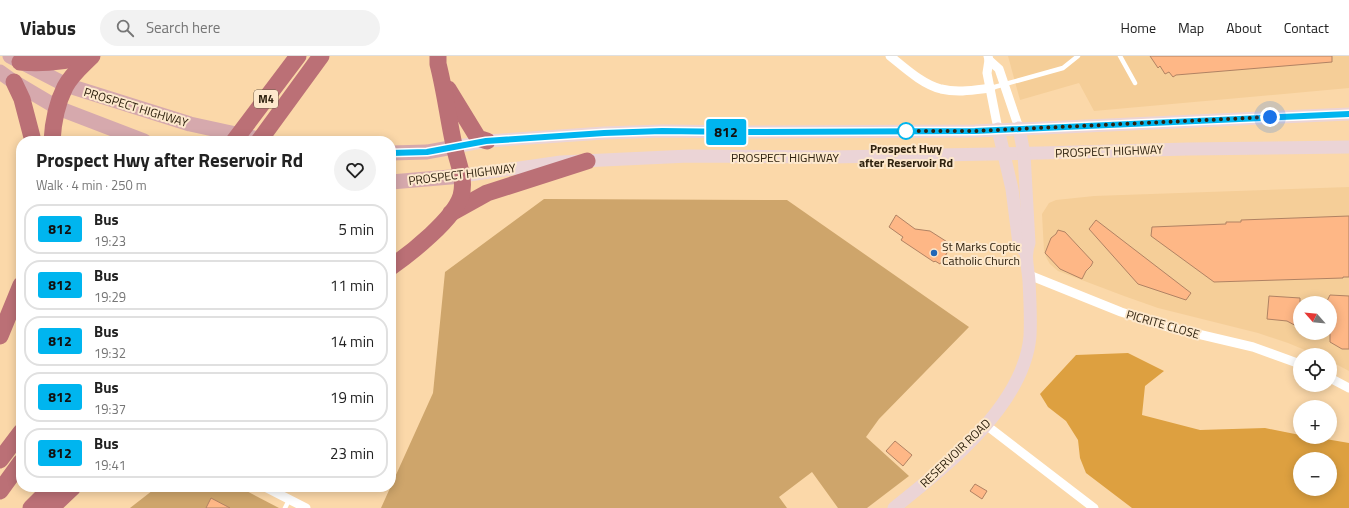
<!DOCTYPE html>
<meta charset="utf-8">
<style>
body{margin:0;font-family:"Titillium Web",sans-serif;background:#f2f2f2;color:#222;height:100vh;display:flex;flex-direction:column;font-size:15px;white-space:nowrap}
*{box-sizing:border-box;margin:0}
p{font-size:13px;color:#767676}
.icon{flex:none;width:22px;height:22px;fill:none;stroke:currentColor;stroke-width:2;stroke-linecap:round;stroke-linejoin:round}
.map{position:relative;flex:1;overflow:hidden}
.panel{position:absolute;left:16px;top:80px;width:380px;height:356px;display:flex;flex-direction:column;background:#fff;border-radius:16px;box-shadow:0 2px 10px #0003}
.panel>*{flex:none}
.badge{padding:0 8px;border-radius:3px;font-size:14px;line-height:26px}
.needle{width:26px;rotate:297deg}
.tools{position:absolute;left:1293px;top:240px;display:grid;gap:8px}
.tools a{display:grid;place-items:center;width:44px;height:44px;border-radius:50%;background:#fff;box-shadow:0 2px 10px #0003;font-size:20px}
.you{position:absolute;width:20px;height:20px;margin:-10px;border:3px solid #fff;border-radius:50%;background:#1a73e8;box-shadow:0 0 0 6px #1a73e833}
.map>.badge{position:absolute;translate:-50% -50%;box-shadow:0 0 0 2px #fff}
.round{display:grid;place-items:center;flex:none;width:42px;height:42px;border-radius:21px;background:#f2f2f2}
.overview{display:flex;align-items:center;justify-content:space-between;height:68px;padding:0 20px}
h1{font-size:19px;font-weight:700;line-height:30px}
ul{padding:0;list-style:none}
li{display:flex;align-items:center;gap:12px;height:50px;margin:0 8px 6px;padding:0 12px;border:2px solid #e0e0e0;border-radius:16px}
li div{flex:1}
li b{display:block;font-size:15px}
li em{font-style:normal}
li .badge{min-width:44px;font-weight:700;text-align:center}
header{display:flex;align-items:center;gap:24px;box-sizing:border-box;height:56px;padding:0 20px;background:#fff;border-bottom:1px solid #e0e0e0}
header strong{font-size:19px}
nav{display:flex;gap:22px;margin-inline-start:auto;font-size:14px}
.search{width:280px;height:36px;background:#f2f2f2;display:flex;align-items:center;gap:10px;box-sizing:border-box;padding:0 14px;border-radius:22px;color:#767676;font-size:15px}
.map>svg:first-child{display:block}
</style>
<header>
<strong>Viabus</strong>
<div class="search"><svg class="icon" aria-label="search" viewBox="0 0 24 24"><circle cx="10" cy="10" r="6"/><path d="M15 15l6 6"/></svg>Search here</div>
<nav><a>Home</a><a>Map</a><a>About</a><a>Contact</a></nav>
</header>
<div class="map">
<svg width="1349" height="452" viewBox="0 0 1349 452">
<rect width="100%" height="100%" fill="#fbd8a9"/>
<g fill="#f5ce98" fill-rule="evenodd">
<polygon points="1008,0 1349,0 1349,32 1094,55 1079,27 1020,44"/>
<path d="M1349,131V315L1330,305V299H1317L1288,287L1258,277L1158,252L1124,240L1058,215L1050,208L1047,203L1044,195L1042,158L1049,147L1056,144L1094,140ZM1300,247H1330V277H1300Z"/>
</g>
<g fill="#cea56b">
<polygon points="544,143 787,144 969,271 879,363 866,381 909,420 867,452 838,452 812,416 779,441 787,452 381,452 433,337 445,216"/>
<polygon points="157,431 239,431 279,452 130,452"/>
</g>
<path fill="#dda040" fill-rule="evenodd" d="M1128,297L1164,315L1145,330L1142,359L1200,374L1265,372L1300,379V381H1314L1349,387V452H1132L1086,417L1080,402L1078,384L1066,365L1048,351L1040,338L1076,299ZM1300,403H1330V433H1300Z"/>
<g fill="#feb786" stroke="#b08263">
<polygon points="1150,0 1332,0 1332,6 1176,19 1173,21 1169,16 1165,18 1160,10 1158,12"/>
<polygon points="896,159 915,173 930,175 952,189 940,208 935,205 934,206 901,184 903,181 889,171"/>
<polygon points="1349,160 1349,221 1343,221 1343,222 1214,226 1151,180 1152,171 1226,168 1226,166 1241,166 1241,164"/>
<polygon points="1096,164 1191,237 1186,244 1138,228 1089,173"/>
<polygon points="1058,174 1065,176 1093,206 1091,210 1086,215 1082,223 1060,213 1045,197 1051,182 1056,178"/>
<polygon points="1330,239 1349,240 1349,293 1342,293 1330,286 1330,247 1326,247"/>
<polygon points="1269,240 1300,242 1300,272 1287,265 1267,263"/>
<polygon points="895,385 912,399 903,410 886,395"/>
<polygon points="975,428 987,435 982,443 970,435"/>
<polygon points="211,442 230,452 206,452"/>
</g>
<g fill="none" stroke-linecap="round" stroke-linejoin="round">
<g stroke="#fff" stroke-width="4.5">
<polyline points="1120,0 1135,27"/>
<polyline points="991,32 1063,12 1078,0"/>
<polyline points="285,452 289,444"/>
</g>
<g stroke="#fff" stroke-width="9">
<path d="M890,0C905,12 922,28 941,33C958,37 974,34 991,32"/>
<polyline points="988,0 989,4 999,13 1019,72"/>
<polyline points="989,4 987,17 998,73"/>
<polyline points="1029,219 1121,256 1168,271 1253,291 1300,308"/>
<polyline points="1330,322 1349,332"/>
<polyline points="986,369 1094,452"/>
<polyline points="265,431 306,452"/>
</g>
<g stroke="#ebd4d6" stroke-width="13">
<polyline points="998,73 1012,133 1019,188 1026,197"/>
<polyline points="454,91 487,85 604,77 663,75 741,76 975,75 1349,58"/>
<polyline points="462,120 561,106 689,100 832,101 1041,97 1188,93 1349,91"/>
<path d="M894,452C945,411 1024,350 1030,280C1031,261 1030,244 1029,225C1028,211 1024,200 1029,187L1024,98L1019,72"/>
</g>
<g stroke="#d6a9ad" stroke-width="15">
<polyline points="10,0 66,29 190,68 268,85"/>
<polyline points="0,16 14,26 58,52 144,85"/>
<polyline points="391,97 427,96 454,91"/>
<polyline points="391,126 462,120"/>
</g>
<g stroke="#bb7076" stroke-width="17">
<path d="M20,6C45,8 64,6 88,0"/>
<polyline points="14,26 22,43 33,85"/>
<polyline points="448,33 478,82 487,85"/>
<path d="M52,85C53,67 57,47 65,31C71,19 83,9 92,0"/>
<polyline points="234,85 298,0"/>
<polyline points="259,85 321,0"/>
<polyline points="451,157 487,137 587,105"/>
<path d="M391,211C411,197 454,163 461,140C466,122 457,106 454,89C448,62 445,35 438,8V0"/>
<polyline points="0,280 21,229"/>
<polyline points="0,404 21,376"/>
<polyline points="0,435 21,406"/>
<polyline points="31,452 52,431"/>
<polyline points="51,452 73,431"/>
</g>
</g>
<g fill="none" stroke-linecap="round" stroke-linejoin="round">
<defs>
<polyline id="line" points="391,97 427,96 486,85 604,77 662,75 741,76 975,75 1349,58"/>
</defs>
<use href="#line" stroke="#fff" stroke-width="9"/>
<use href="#line" stroke="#00b5ef" stroke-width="6"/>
<polyline stroke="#2f220f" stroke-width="4" stroke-dasharray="0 7.2" points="906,75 898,75 975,75 1270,61"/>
</g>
<circle fill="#fff" stroke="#00b5ef" stroke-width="2" cx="906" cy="75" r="8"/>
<circle fill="#2167b7" stroke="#fde8cc" stroke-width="1.5" cx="934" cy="197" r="4"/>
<g text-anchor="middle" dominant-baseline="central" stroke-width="4" stroke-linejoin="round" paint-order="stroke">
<rect fill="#fde8cc" stroke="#6d5d48" stroke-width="1" x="254" y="34" width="24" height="18" rx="3"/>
<g font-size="11" font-weight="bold" fill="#2f220f">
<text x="266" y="43">M4</text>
</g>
<g font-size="12" fill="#2f220f" stroke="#fde8cc">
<text transform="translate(136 51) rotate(17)">PROSPECT HIGHWAY</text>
<text transform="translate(1109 95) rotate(-2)">PROSPECT HIGHWAY</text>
<text x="785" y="101">PROSPECT HIGHWAY</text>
<text transform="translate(462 118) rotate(-7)">PROSPECT HIGHWAY</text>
<text transform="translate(1163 268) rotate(16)">PICRITE CLOSE</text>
<text transform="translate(955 397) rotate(-44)">RESERVOIR ROAD</text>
</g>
<g font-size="12" font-weight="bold" fill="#2f220f" stroke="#fde8cc">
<text x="906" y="92">Prospect Hwy<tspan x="906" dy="14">after Reservoir Rd</tspan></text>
</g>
<g font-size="12" fill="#2f220f" stroke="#fde8cc" text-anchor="start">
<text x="942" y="190">St Marks Coptic<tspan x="942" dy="14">Catholic Church</tspan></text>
</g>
</g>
</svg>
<div class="tools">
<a><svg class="needle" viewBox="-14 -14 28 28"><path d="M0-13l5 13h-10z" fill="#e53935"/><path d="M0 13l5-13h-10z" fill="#767676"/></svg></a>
<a><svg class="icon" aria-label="locate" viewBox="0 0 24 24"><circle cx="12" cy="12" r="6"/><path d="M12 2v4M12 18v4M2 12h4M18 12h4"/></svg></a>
<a>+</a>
<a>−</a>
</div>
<div class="you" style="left:1270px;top:61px"></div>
<b class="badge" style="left:726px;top:76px;background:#00b5ef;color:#111">812</b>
<section class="panel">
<div class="overview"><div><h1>Prospect Hwy after Reservoir Rd</h1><p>Walk · 4 min · 250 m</p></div><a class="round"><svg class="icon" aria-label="heart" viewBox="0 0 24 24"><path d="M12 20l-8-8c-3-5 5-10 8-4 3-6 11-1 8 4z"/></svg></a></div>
<ul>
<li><span class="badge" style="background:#00b5ef;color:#111">812</span><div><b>Bus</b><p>19:23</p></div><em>5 min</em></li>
<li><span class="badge" style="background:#00b5ef;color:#111">812</span><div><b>Bus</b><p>19:29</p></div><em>11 min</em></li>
<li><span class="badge" style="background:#00b5ef;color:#111">812</span><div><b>Bus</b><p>19:32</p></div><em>14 min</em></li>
<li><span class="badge" style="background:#00b5ef;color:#111">812</span><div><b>Bus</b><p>19:37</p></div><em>19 min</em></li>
<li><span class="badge" style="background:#00b5ef;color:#111">812</span><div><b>Bus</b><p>19:41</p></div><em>23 min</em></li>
</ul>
</section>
</div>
